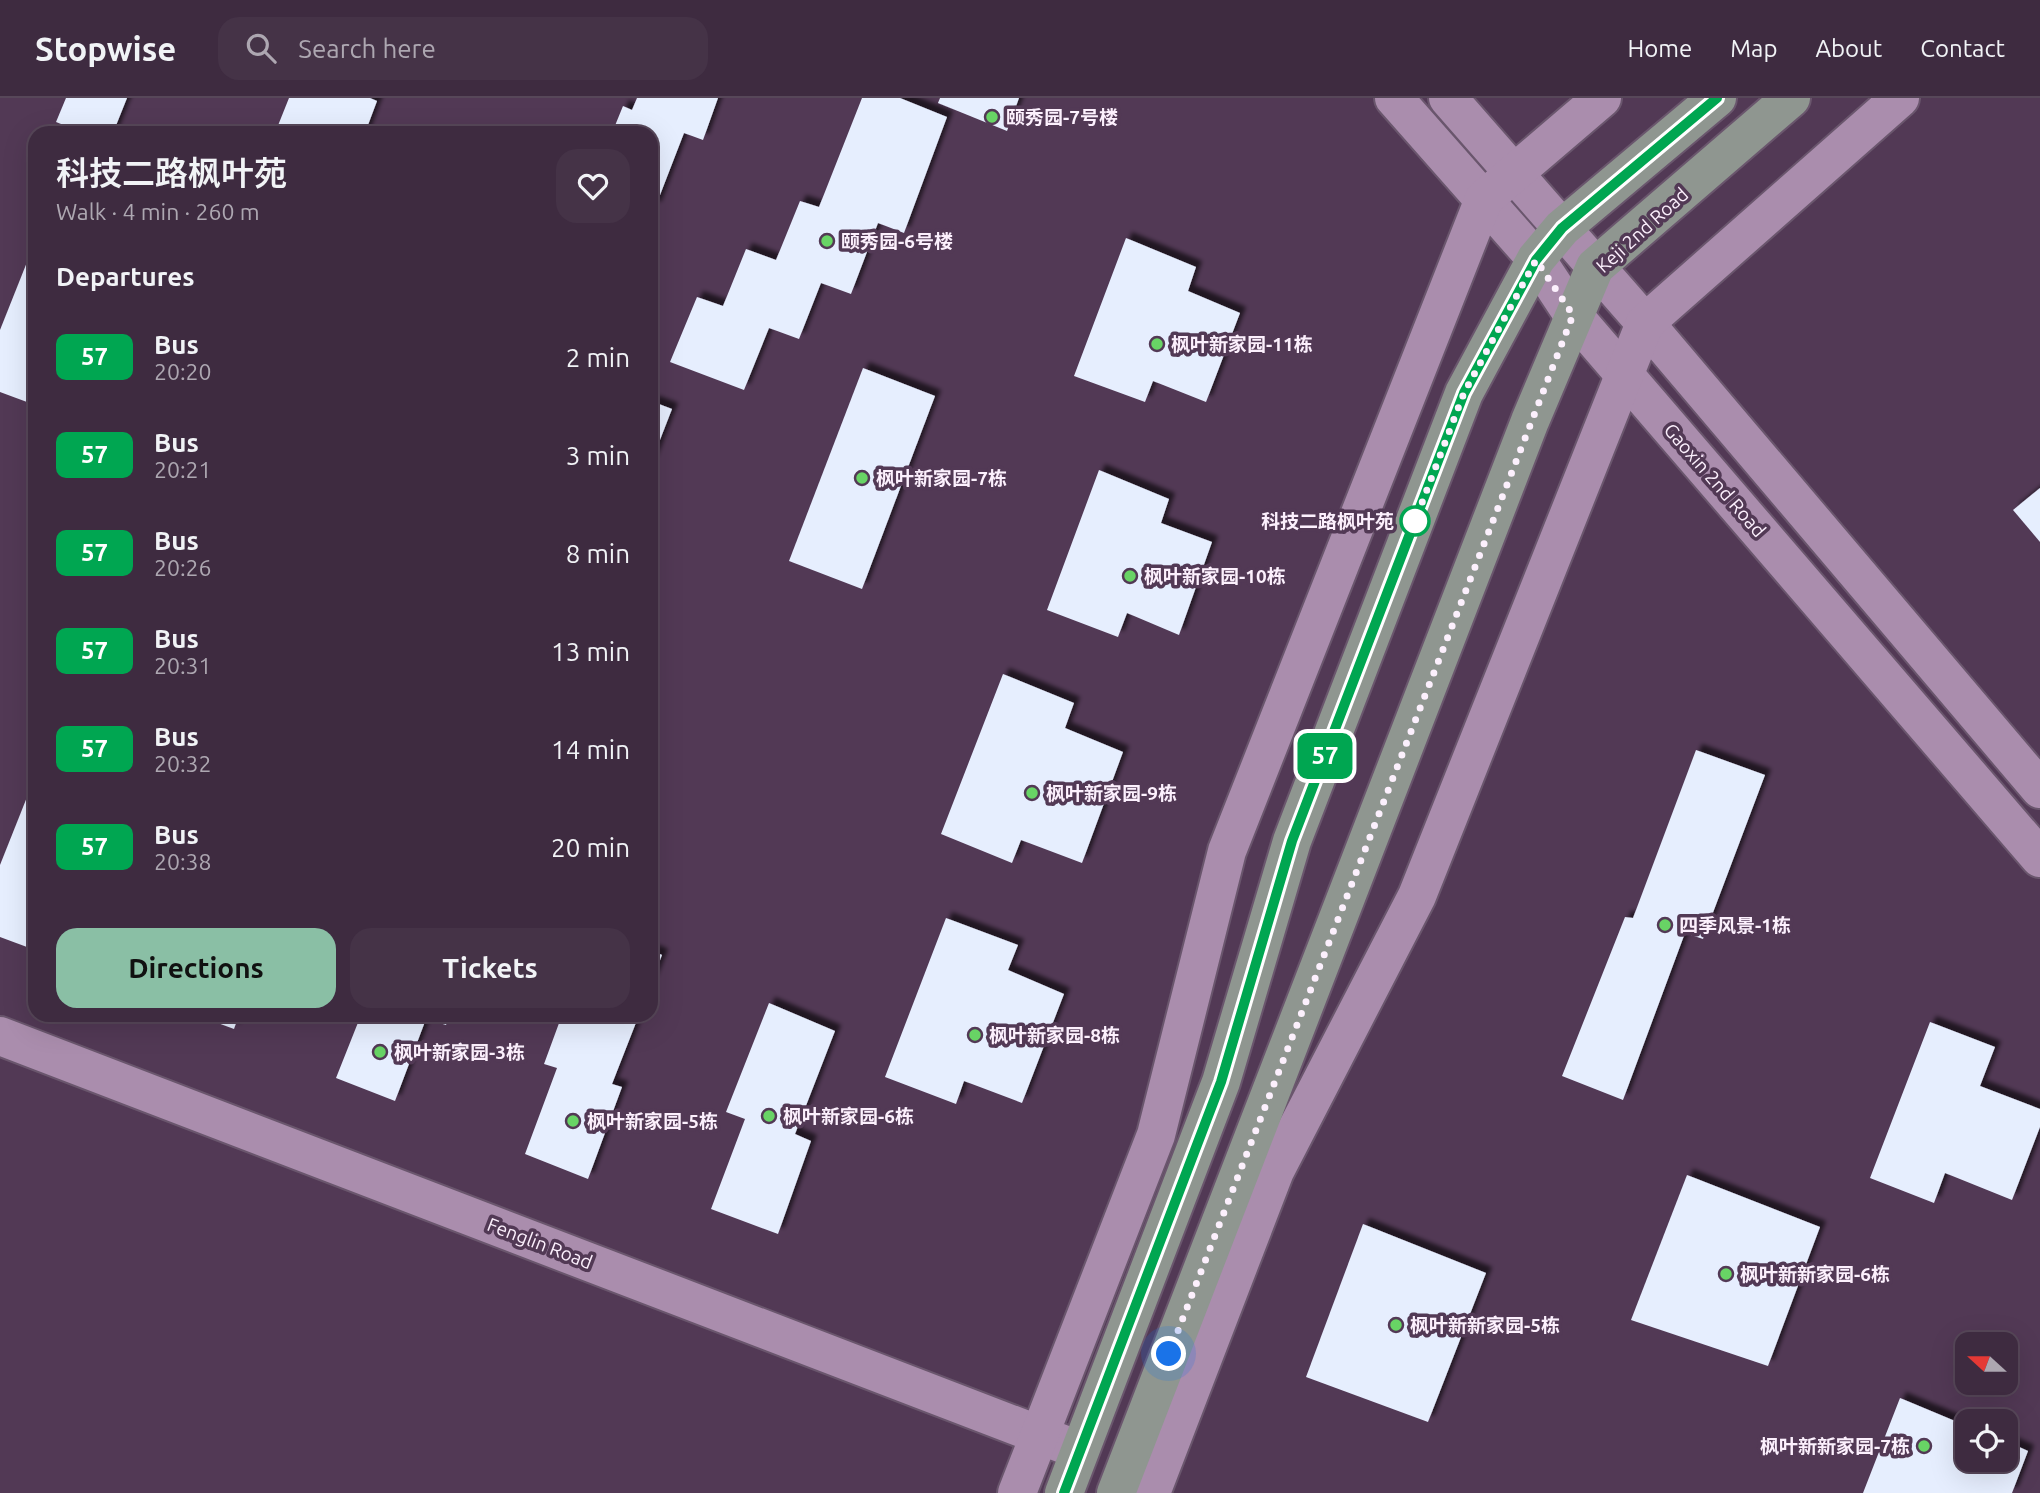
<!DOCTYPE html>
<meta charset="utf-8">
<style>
body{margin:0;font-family:Ubuntu,"Noto Sans SC",sans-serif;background:#453347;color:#f1f3f6;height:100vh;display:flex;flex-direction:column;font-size:26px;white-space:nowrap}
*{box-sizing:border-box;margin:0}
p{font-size:23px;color:#ada7b1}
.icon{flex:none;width:38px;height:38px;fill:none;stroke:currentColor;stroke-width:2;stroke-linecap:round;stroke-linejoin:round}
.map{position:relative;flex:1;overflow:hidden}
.panel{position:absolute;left:28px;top:28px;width:630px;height:896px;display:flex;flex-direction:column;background:#3e2b40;border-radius:21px;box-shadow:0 7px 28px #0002,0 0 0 2px #574759}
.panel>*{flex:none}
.badge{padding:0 14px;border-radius:10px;font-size:24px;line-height:46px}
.needle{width:46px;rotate:291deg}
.controls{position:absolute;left:1955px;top:1234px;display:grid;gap:14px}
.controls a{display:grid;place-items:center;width:63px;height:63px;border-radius:14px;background:#3e2b40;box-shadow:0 7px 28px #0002,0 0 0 2px #574759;font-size:35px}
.you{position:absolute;width:35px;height:35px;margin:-18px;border:5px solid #fff;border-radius:50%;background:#1a73e8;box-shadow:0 0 0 10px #1a73e833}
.map>.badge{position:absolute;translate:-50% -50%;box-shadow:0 0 0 4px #fff}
h2{padding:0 28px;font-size:26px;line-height:63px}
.round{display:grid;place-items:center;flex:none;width:74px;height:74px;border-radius:21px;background:#453347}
.headline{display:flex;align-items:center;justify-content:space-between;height:119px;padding:0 28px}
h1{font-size:33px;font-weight:600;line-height:52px}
.cta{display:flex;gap:14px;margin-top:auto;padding:14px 28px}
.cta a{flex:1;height:80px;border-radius:21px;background:#8abfa5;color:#111;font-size:28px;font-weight:600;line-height:80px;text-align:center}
.cta a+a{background:#453347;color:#f1f3f6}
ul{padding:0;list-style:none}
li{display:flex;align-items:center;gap:21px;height:98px;padding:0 28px}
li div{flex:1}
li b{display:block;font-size:26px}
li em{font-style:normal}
li .badge{min-width:77px;font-weight:700;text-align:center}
header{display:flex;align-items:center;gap:42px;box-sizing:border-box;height:98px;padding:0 35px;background:#3e2b40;border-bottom:2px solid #574759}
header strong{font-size:33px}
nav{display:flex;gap:38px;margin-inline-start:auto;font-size:24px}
.search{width:490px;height:63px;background:#453347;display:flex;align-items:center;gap:18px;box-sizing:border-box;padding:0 24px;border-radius:21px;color:#ada7b1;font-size:26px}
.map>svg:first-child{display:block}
</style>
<header>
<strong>Stopwise</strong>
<div class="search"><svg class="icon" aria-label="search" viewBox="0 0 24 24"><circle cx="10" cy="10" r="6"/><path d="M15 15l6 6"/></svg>Search here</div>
<nav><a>Home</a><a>Map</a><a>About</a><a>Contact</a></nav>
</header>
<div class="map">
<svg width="2040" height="1395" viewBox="0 0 2040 1395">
<defs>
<filter id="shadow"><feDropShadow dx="6" dy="-6" stdDeviation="2" flood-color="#0009"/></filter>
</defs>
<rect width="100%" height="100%" fill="#523955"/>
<g fill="#e6eefe" filter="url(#shadow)">
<polygon points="66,0 127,0 113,35 84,35 56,24"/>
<polygon points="289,0 370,0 377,3 365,35 275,35"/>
<polygon points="637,0 718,0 703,42 684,35 655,110 651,108 651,35 612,35 623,8 632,12"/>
<polygon points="862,0 900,0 947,19 904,135 878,125 851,196 821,185 799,241 769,230 744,292 670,264 697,199 723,208 746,151 776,162 800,103 819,109"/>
<polygon points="940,0 1019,0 1007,33 938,5"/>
<polygon points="1126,140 1196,169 1188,193 1240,215 1206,304 1153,283 1145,304 1074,278"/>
<polygon points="35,144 35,307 0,294 0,232"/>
<polygon points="863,270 935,298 862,491 789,463"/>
<polygon points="651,303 672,311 651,365"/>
<polygon points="1099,372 1169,401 1161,425 1212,444 1179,537 1127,515 1118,539 1047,512"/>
<polygon points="2040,390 2040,444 2013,412"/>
<polygon points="1003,576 1074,605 1065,630 1123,654 1082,765 1021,742 1012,765 941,736"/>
<polygon points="1696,652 1765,677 1703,841 1685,835 1623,1002 1562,978 1625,819 1633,820"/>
<polygon points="35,679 35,852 0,839 0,767"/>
<polygon points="946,820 1018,847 1008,872 1064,896 1022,1005 964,983 956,1006 885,979"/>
<polygon points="651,852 662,857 651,885"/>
<polygon points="769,905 835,933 795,1036 811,1043 778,1136 711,1111 745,1021 726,1014"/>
<polygon points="196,917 239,917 234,931"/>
<polygon points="361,917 450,917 446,927 426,921 395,1003 336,980"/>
<polygon points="562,917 639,917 612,986 622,989 588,1081 525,1056 557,970 544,966"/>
<polygon points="1930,924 1995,949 1980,988 2040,1011 2040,1029 2012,1102 1945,1075 1934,1105 1870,1080"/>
<polygon points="1687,1077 1820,1129 1768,1268 1631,1222"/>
<polygon points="1363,1126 1486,1175 1428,1324 1306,1279"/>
<polygon points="1900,1300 1967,1328 1967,1362 2006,1362 2006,1343 2028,1353 2012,1395 1863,1395"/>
</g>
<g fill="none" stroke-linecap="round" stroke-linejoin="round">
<defs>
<g id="tertiary">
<polyline points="1394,0 1536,161 1573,217 2040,760"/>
<polyline points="1448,0 1645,225 2040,691"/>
<polyline points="0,938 1063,1346"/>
<polyline points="1017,1395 1156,1037 1227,753 1484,101 1602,0"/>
<polyline points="1151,1395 1275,1073 1417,798 1645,225 1900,0"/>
</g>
<g id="secondary">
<polyline points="1064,1395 1221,984 1292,743 1464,295 1536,161 1562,130 1717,0"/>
<polyline points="1116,1395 1530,323 1595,169 1791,0"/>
</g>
</defs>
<use href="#tertiary" stroke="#6a566d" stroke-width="42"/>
<use href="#secondary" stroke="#6a566d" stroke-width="42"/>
<use href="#tertiary" stroke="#aa8dad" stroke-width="38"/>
<use href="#secondary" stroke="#8f9690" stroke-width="38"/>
</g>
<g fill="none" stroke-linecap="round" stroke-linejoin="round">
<defs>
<polyline id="line" points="1064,1395 1221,984 1292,743 1464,295 1536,162 1562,130 1717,0"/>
</defs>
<use href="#line" stroke="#fff" stroke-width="16"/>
<use href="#line" stroke="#00a651" stroke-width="10"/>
<polyline stroke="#fcf0fd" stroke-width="7" stroke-dasharray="0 12.6" points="1169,1256 1573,217 1536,162 1464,295 1415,423"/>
</g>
<g fill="#68d465" stroke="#523955" stroke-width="2.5">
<circle cx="992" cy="19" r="7"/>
<circle cx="827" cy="143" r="7"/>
<circle cx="1157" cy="246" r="7"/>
<circle cx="862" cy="380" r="7"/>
<circle cx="1130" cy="478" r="7"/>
<circle cx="1032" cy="695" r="7"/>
<circle cx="1665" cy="827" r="7"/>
<circle cx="975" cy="937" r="7"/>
<circle cx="380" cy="954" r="7"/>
<circle cx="769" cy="1018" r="7"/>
<circle cx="573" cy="1023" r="7"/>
<circle cx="1726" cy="1176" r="7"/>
<circle cx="1396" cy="1227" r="7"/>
<circle cx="1924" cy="1348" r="7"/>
</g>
<circle fill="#fff" stroke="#00a651" stroke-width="3.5" cx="1415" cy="423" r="14"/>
<g text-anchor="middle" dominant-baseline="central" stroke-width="7" stroke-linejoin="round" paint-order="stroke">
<g font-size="19" font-weight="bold" fill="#fcf0fd" stroke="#523955" text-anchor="start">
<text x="1006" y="19">颐秀园-7号楼</text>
<text x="841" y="143">颐秀园-6号楼</text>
<text x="1171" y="246">枫叶新家园-11栋</text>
<text x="876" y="380">枫叶新家园-7栋</text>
<text x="1144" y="478">枫叶新家园-10栋</text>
<text x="1046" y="695">枫叶新家园-9栋</text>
<text x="1679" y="827">四季风景-1栋</text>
<text x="989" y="937">枫叶新家园-8栋</text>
<text x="394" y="954">枫叶新家园-3栋</text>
<text x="783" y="1018">枫叶新家园-6栋</text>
<text x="587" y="1023">枫叶新家园-5栋</text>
<text x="1740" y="1176">枫叶新新家园-6栋</text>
<text x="1410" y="1227">枫叶新新家园-5栋</text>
<text x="1910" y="1348" text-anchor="end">枫叶新新家园-7栋</text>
</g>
<g font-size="19" fill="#fcf0fd" stroke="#523955">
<text transform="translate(1642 132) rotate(-42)">Keji 2nd Road</text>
<text transform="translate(1715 382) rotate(49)">Gaoxin 2nd Road</text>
<text transform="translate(540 1145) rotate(21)">Fenglin Road</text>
</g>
<g font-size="19" font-weight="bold" fill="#fcf0fd" stroke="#523955" text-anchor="end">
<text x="1394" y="423">科技二路枫叶苑</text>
</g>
</g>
</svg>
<div class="controls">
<a><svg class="needle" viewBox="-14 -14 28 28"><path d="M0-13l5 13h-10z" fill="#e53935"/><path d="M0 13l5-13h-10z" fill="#ada7b1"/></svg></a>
<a><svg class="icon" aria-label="locate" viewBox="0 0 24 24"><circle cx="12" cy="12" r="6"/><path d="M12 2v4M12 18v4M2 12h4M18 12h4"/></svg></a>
</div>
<div class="you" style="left:1169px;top:1256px"></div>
<b class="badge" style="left:1325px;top:658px;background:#00a651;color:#fff">57</b>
<section class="panel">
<div class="headline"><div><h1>科技二路枫叶苑</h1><p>Walk · 4 min · 260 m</p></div><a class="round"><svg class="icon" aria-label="heart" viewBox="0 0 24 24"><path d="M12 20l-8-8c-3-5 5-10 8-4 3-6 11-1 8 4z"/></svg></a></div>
<h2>Departures</h2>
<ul>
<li><span class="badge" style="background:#00a651;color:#fff">57</span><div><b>Bus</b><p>20:20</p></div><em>2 min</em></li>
<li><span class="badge" style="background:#00a651;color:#fff">57</span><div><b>Bus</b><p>20:21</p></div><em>3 min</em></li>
<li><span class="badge" style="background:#00a651;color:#fff">57</span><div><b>Bus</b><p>20:26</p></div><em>8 min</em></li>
<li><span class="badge" style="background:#00a651;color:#fff">57</span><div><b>Bus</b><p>20:31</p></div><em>13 min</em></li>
<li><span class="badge" style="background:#00a651;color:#fff">57</span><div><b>Bus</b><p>20:32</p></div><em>14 min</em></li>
<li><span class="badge" style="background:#00a651;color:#fff">57</span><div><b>Bus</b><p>20:38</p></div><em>20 min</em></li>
</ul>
<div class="cta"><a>Directions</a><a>Tickets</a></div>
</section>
</div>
